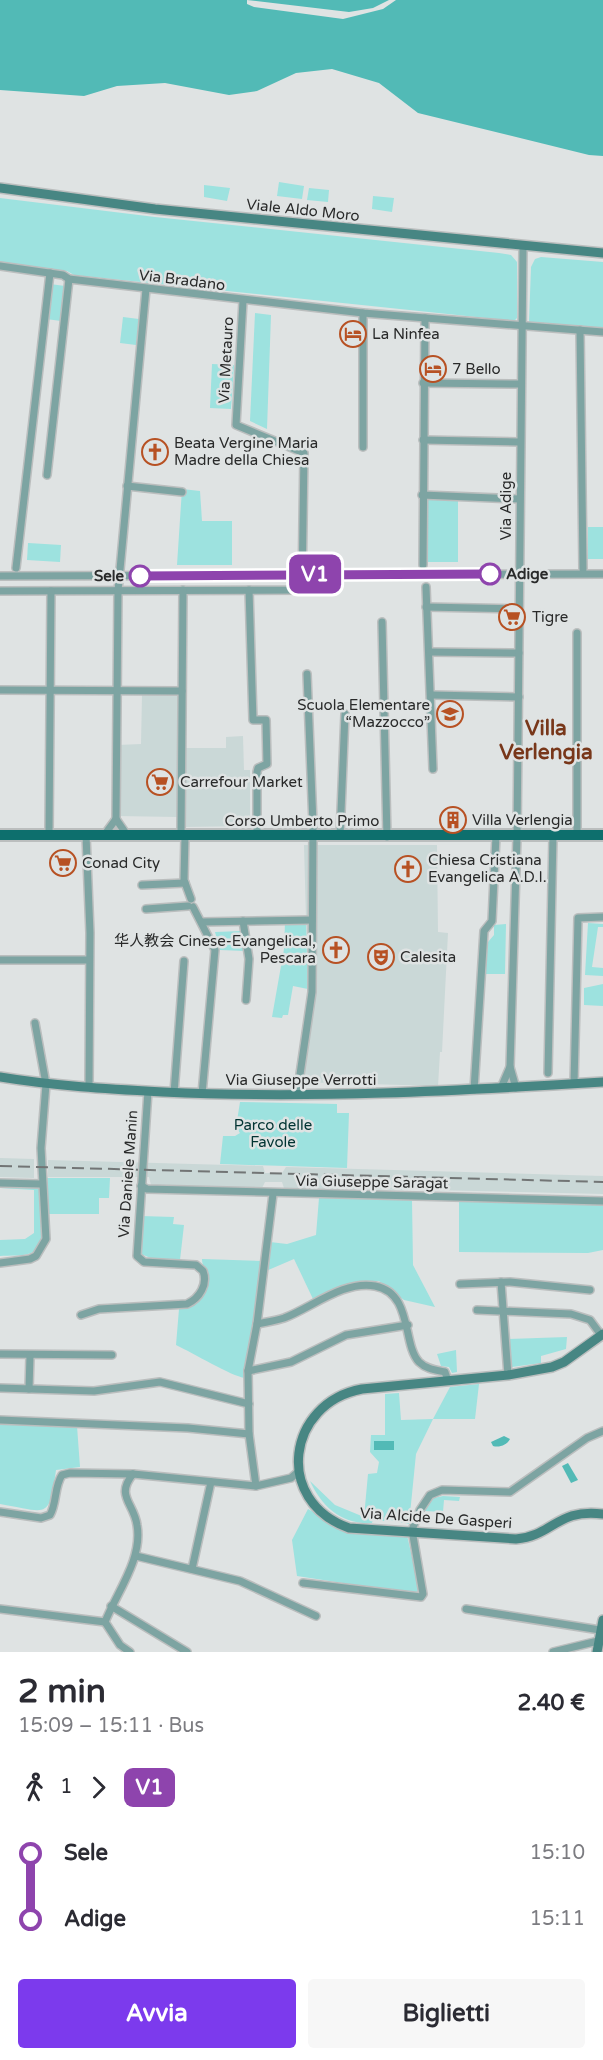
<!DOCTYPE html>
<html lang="it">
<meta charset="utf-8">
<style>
body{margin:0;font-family:"Varela Round","Noto Sans SC",sans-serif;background:#f7f7f7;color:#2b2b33;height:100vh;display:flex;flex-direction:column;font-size:22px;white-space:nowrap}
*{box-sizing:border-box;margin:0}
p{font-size:20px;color:#7c7c81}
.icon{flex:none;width:33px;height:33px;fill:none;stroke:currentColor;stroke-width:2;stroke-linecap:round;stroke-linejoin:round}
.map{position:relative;height:1652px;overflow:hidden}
.sheet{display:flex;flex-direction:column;background:#fff;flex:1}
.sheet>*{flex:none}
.badge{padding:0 12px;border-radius:9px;font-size:21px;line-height:39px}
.map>.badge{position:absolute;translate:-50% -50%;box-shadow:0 0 0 3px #fff}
.legs{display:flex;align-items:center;gap:9px;height:66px;padding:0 18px;font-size:20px}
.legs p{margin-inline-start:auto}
.head{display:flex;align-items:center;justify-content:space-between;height:102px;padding:0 18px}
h1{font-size:33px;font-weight:800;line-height:45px}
.cta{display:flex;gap:12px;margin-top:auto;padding:12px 18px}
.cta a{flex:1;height:69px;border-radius:6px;background:#7c3aed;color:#fff;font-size:24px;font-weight:800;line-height:69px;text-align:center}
.cta a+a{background:#f7f7f7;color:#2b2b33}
ul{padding:0 18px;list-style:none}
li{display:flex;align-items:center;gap:21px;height:66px;font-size:22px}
li i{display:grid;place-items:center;width:9px;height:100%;margin:0 8px;background:currentColor}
li i::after{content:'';width:15px;height:15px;margin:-8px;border:4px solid;border-radius:50%;background:#fff}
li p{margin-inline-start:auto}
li:first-child i{background:linear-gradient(#0000 50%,currentColor 0)}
li:last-child i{background:linear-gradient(currentColor 50%,#0000 0)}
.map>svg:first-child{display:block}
</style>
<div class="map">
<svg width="603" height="1652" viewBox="0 0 603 1652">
<rect width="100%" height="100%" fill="#dfe3e3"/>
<g fill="#cad8d7">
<polygon points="142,695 178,695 177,817 117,816 118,745 141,744"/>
<polygon points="243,736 244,770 250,770 250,826 185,827 184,748 226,748 226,737"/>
<polygon points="304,845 437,845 438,932 448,933 442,1052 440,1052 438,1086 294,1082 308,993"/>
<polygon points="0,1158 34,1159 34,1178 0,1177"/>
<polygon points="48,1160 263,1166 265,1173 282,1173 286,1167 603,1176 603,1194 432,1190 430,1185 405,1185 402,1190 284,1188 282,1182 265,1182 262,1188 151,1185 149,1177 48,1177"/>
</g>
<g fill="#9de2df">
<polygon points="279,182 304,186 302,199 277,196"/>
<polygon points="204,185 230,188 227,201 204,197"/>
<polygon points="309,188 329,190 328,202 307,200"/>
<polygon points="373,196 394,198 392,212 372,209"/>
<polygon points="0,198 155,217 499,253 511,255 517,262 517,318 514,321 74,275 67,271 0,263"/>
<polygon points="541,257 603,262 603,329 529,323 531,267 535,259"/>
<polygon points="50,284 65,286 61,321 46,319"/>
<polygon points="255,313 271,315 267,429 250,421"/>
<polygon points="123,317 139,319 136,345 120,343"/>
<polygon points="212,364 234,365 231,409 210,408"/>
<polygon points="182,489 200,491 202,521 232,521 232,565 177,565"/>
<polygon points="458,500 458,562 427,562 427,500"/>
<rect x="588" y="527" width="15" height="32"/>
<polygon points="28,543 61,545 60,562 27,560"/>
<polygon points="285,923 306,924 308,989 293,986 288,1015 283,1015 282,1018 272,1017 284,949"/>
<polygon points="588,923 603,924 603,927 598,927 592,967 603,968 603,976 585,975"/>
<polygon points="506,924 505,974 485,974 488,942 494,935 494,925"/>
<polygon points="242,931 245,951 220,950 215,932"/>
<polygon points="603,984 603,1006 584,1005 584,988"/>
<polygon points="240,1102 337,1104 337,1113 349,1113 347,1168 220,1164 223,1136 235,1136 240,1133 236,1127"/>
<polygon points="45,1178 110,1178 109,1198 99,1198 99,1214 49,1214"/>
<path d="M0,1184L36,1185L40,1189C41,1206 51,1242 33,1252C25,1257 9,1255 0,1256V1240L25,1239L34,1233V1190L0,1188Z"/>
<polygon points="319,1198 412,1200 413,1265 435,1307 404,1300 379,1281 365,1281 313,1299 294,1259 266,1271 270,1242 287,1244 316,1235"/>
<polygon points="459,1200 603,1203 603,1250 588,1253 459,1252"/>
<polygon points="141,1216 174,1217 173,1224 184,1225 180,1260 153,1259 141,1254"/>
<path d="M202,1259L263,1261L245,1378C231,1376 193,1353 176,1345L179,1309C192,1305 209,1293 208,1278C207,1270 202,1267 202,1259Z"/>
<polygon points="567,1337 566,1349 541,1356 541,1363 512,1367 508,1339"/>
<polygon points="456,1350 457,1372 452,1373 449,1367 441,1366 437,1354"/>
<path d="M479,1384L475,1419H433L416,1454L409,1524L386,1519L384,1521L373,1519L372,1523C342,1525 322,1507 310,1481L335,1505L364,1517L368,1474L377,1473L379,1462L370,1452L371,1435H385V1394L399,1393L401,1420L433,1419L450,1387Z"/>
<path d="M0,1423L77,1426L80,1467L56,1470C49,1521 48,1512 0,1504Z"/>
<polygon points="443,1496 460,1497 459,1501 444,1500 443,1512 424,1511 434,1498"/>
<polygon points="308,1509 353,1534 407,1535 419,1589 415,1594 297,1576 292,1540"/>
</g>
<g fill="#52bab6">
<polygon points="0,0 603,0 603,156 589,155 418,113 379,83 332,69 296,73 257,91 229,95 165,83 117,86 84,96 0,90"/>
<path d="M504,1436L510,1439C507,1445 499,1448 493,1446L491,1442Z"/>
<rect x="374" y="1441" width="20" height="9"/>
<polygon points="568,1463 578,1480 571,1483 562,1466"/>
</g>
<polygon fill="#dfe3e3" points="247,0 349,12 373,8 389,0 396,0 383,9 343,19 254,7 247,4"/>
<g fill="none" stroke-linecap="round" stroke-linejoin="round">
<defs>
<g id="street">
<polyline points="0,266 63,275 69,279 363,313 603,332"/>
<polyline points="580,330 583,569"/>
<polyline points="423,383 520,384"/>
<polyline points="423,440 519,442"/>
<polyline points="363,447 363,313"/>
<polyline points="47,475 69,279"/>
<polyline points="127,486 182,492"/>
<polyline points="422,495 519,499"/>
<polyline points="423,565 425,318"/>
<polyline points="16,568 50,273"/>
<polyline points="0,576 603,574"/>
<polyline points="426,587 433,769"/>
<polyline points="249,590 253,720 266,720 267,764 258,768 257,772 257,836"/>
<polyline points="0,591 302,590 304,453 236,425 243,301"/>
<polyline points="426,607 519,609"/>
<polyline points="382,622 387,837"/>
<polyline points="430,652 519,653"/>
<polyline points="0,690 182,691"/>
<polyline points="432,695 519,697"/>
<polyline points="116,819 127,835"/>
<polyline points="105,834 116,819 118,591 146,289"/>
<polyline points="49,835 51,591"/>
<polyline points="86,835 90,933 89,1087"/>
<polyline points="577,835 577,633"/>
<polyline points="181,836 183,590"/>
<polyline points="185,836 184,880 191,899"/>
<polyline points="340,836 345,714"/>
<polyline points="142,885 185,883"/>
<polyline points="193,907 215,950 202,1094"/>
<polyline points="146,909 188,906"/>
<polyline points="243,921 249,959 246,1000"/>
<polyline points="202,922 312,920"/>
<polyline points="0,960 89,960"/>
<polyline points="548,1073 553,836"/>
<polyline points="574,1084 578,918 603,917"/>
<polyline points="501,1088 510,1067"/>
<polyline points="516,1088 510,1067 517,836 523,247"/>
<polyline points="474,1090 484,931 492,921 496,836"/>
<polyline points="174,1093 184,961"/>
<polyline points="297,1095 312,992 313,824 307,674"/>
<polyline points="0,1183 41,1184"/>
<polyline points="141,1186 147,1189 603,1201"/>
<polyline points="0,1263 30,1259 36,1256 46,1239 41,1148 46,1084 35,1023"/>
<polyline points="501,1282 508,1375"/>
<polyline points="460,1284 510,1282 590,1290"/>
<polyline points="477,1310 571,1314 590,1320 601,1335"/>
<path d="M81,1315L99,1309L187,1304C200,1298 208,1284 203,1271L196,1265L144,1262L137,1256L148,1091"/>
<path d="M257,1324C266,1322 275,1321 284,1318C311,1308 344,1280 375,1286C413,1293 402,1344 419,1362C426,1369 436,1370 445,1372L448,1381"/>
<polyline points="0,1354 112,1355"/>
<polyline points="248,1371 291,1362 346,1335 408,1325"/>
<polyline points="0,1388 94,1391 160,1382 249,1404"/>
<polyline points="29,1389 30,1356"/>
<polyline points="0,1420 188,1428 249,1434"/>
<polyline points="256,1486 249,1434 248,1371 257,1324 273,1194"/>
<path d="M0,1512L41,1518L50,1515C57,1503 54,1487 62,1475L70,1473L133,1474L256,1486L291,1478L298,1472"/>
<polyline points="136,1556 240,1581 316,1616"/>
<polyline points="192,1569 211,1482"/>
<polyline points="303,1583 421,1597 423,1594 412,1530 420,1510 430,1495 442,1490 510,1492 587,1438 603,1431"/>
<polyline points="111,1606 187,1652"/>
<polyline points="0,1609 105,1622"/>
<polyline points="466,1609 600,1630"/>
<path d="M130,1652L120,1645L105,1622C117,1592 143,1559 137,1525C134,1503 115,1496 133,1474"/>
<polyline points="553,1652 598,1641"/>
</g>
<g id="secondary">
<polyline points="0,188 155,209 603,253"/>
<path d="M0,1077C54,1086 108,1089 163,1092C310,1099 456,1091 603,1082"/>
<path d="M603,1334L564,1362L552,1367L508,1375L362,1389C287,1403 273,1501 349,1528L516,1539C553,1536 557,1508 603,1514"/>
<polyline points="597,1652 603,1620"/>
</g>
<polyline id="primary" points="0,835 603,835"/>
</defs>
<use href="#street" stroke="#bbbebe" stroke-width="10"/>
<use href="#secondary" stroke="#bbbebe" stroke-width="12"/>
<use href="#primary" stroke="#bbbebe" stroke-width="14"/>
<use href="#street" stroke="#7da4a2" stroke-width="7"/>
<use href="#secondary" stroke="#478683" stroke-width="9"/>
<use href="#primary" stroke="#0d6f6d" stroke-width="10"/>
<polyline stroke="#727575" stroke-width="2" stroke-dasharray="12 6" stroke-linecap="butt" points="0,1166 603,1182"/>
</g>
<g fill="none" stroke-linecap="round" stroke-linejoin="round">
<defs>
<polyline id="line-1" points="140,576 490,574"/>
</defs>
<use href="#line-1" stroke="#fff" stroke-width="14"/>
<use href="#line-1" stroke="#8e44ad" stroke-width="9"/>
</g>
<defs>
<symbol id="hotel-ring" viewBox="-11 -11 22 22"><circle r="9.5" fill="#dfe3e3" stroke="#b75123" stroke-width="1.5"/><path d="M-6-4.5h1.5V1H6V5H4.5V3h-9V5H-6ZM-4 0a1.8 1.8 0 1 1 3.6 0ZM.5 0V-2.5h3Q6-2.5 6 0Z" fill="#b75123"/></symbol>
<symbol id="church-ring" viewBox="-11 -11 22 22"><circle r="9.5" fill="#dfe3e3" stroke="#b75123" stroke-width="1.5"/><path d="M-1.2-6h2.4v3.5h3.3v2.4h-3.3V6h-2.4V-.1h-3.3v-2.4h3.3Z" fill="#b75123"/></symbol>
<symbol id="supermarket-ring" viewBox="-11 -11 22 22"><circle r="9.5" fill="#dfe3e3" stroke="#b75123" stroke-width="1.5"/><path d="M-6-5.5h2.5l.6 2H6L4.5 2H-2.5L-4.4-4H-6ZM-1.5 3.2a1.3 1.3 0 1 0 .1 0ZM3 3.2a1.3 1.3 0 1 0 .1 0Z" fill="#b75123"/></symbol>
<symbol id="school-ring" viewBox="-11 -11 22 22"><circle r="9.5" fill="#dfe3e3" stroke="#b75123" stroke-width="1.5"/><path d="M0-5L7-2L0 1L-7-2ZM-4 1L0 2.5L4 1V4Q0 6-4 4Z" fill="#b75123"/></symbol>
<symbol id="building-ring" viewBox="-11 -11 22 22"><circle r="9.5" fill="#dfe3e3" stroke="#b75123" stroke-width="1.5"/><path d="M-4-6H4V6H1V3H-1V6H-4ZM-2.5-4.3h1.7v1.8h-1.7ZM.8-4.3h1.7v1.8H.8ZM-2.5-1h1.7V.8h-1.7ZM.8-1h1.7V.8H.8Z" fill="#b75123"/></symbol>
<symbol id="theatre-ring" viewBox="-11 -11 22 22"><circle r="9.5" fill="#dfe3e3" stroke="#b75123" stroke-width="1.5"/><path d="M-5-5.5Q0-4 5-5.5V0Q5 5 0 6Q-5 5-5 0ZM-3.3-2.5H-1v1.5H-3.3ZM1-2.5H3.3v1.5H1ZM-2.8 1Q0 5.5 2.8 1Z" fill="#b75123"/></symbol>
</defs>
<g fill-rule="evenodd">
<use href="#hotel-ring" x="338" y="319" width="30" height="30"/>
<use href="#hotel-ring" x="418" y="354" width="30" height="30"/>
<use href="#church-ring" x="140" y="437" width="30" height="30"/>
<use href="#supermarket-ring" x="497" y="602" width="30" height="30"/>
<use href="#school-ring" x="435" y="699" width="30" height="30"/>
<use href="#supermarket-ring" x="145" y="767" width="30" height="30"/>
<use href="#building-ring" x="438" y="805" width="30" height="30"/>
<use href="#supermarket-ring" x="48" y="848" width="30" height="30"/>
<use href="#church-ring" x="393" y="854" width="30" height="30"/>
<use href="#church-ring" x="321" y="935" width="30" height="30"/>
<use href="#theatre-ring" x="366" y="942" width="30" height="30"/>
</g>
<g fill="#fff" stroke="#8e44ad" stroke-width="3">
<circle cx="490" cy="574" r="10"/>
<circle cx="140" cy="576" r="10"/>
</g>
<g text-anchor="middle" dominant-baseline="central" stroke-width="5" stroke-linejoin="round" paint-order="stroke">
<g font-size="15" fill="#292a2a" stroke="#dfe3e3">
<text transform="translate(303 210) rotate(6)">Viale Aldo Moro</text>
<text transform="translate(182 280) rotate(7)">Via Bradano</text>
<text transform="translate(226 360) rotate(-87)">Via Metauro</text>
<text transform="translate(506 506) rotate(-90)">Via Adige</text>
<text x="302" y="821">Corso Umberto Primo</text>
<text x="301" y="1080">Via Giuseppe Verrotti</text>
<text transform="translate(128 1174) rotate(-86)">Via Daniele Manin</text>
<text transform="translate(372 1182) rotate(1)">Via Giuseppe Saragat</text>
<text transform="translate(436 1518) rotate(4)">Via Alcide De Gasperi</text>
</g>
<g font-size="15" fill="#292a2a" stroke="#dfe3e3" text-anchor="start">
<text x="372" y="334">La Ninfea</text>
<text x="452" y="369">7 Bello</text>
<text x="174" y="443">Beata Vergine Maria<tspan x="174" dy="17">Madre della Chiesa</tspan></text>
<text x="532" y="617">Tigre</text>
<text x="430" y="705" text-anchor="end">Scuola Elementare<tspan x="430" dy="17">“Mazzocco”</tspan></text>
<text x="180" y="782">Carrefour Market</text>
<text x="472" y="820">Villa Verlengia</text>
<text x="428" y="860">Chiesa Cristiana<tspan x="428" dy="17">Evangelica A.D.I.</tspan></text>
<text x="82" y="863">Conad City</text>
<text x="316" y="941" text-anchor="end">华人教会 Cinese-Evangelical,<tspan x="316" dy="17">Pescara</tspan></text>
<text x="400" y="957">Calesita</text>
</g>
<g font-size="15" font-weight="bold" fill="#292a2a" stroke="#dfe3e3" text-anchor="start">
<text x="506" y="574">Adige</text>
<text x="124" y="576" text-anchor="end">Sele</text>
</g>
<g font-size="15" fill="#003332" stroke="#dfe3e3">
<text x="273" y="1125">Parco delle<tspan x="273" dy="17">Favole</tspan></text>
</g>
<g font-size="21" font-weight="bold" fill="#78371a" stroke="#dfe3e3">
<text x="546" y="728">Villa<tspan x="546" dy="24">Verlengia</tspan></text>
</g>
</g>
</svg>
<b class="badge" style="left:315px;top:574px;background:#8e44ad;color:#fff">V1</b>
</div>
<section class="sheet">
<div class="head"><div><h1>2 min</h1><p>15:09 – 15:11 · Bus</p></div><b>2.40 €</b></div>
<div class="legs"><svg class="icon" aria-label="walk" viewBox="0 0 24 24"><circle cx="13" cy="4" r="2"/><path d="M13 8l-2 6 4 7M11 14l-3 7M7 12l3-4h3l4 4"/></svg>1<svg class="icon" aria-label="forward" viewBox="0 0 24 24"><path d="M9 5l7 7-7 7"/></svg><b class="badge" style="background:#8e44ad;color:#fff">V1</b></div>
<ul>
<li><i style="color:#8e44ad"></i><b>Sele</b><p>15:10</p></li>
<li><i style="color:#8e44ad"></i><b>Adige</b><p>15:11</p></li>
</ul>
<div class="cta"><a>Avvia</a><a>Biglietti</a></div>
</section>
